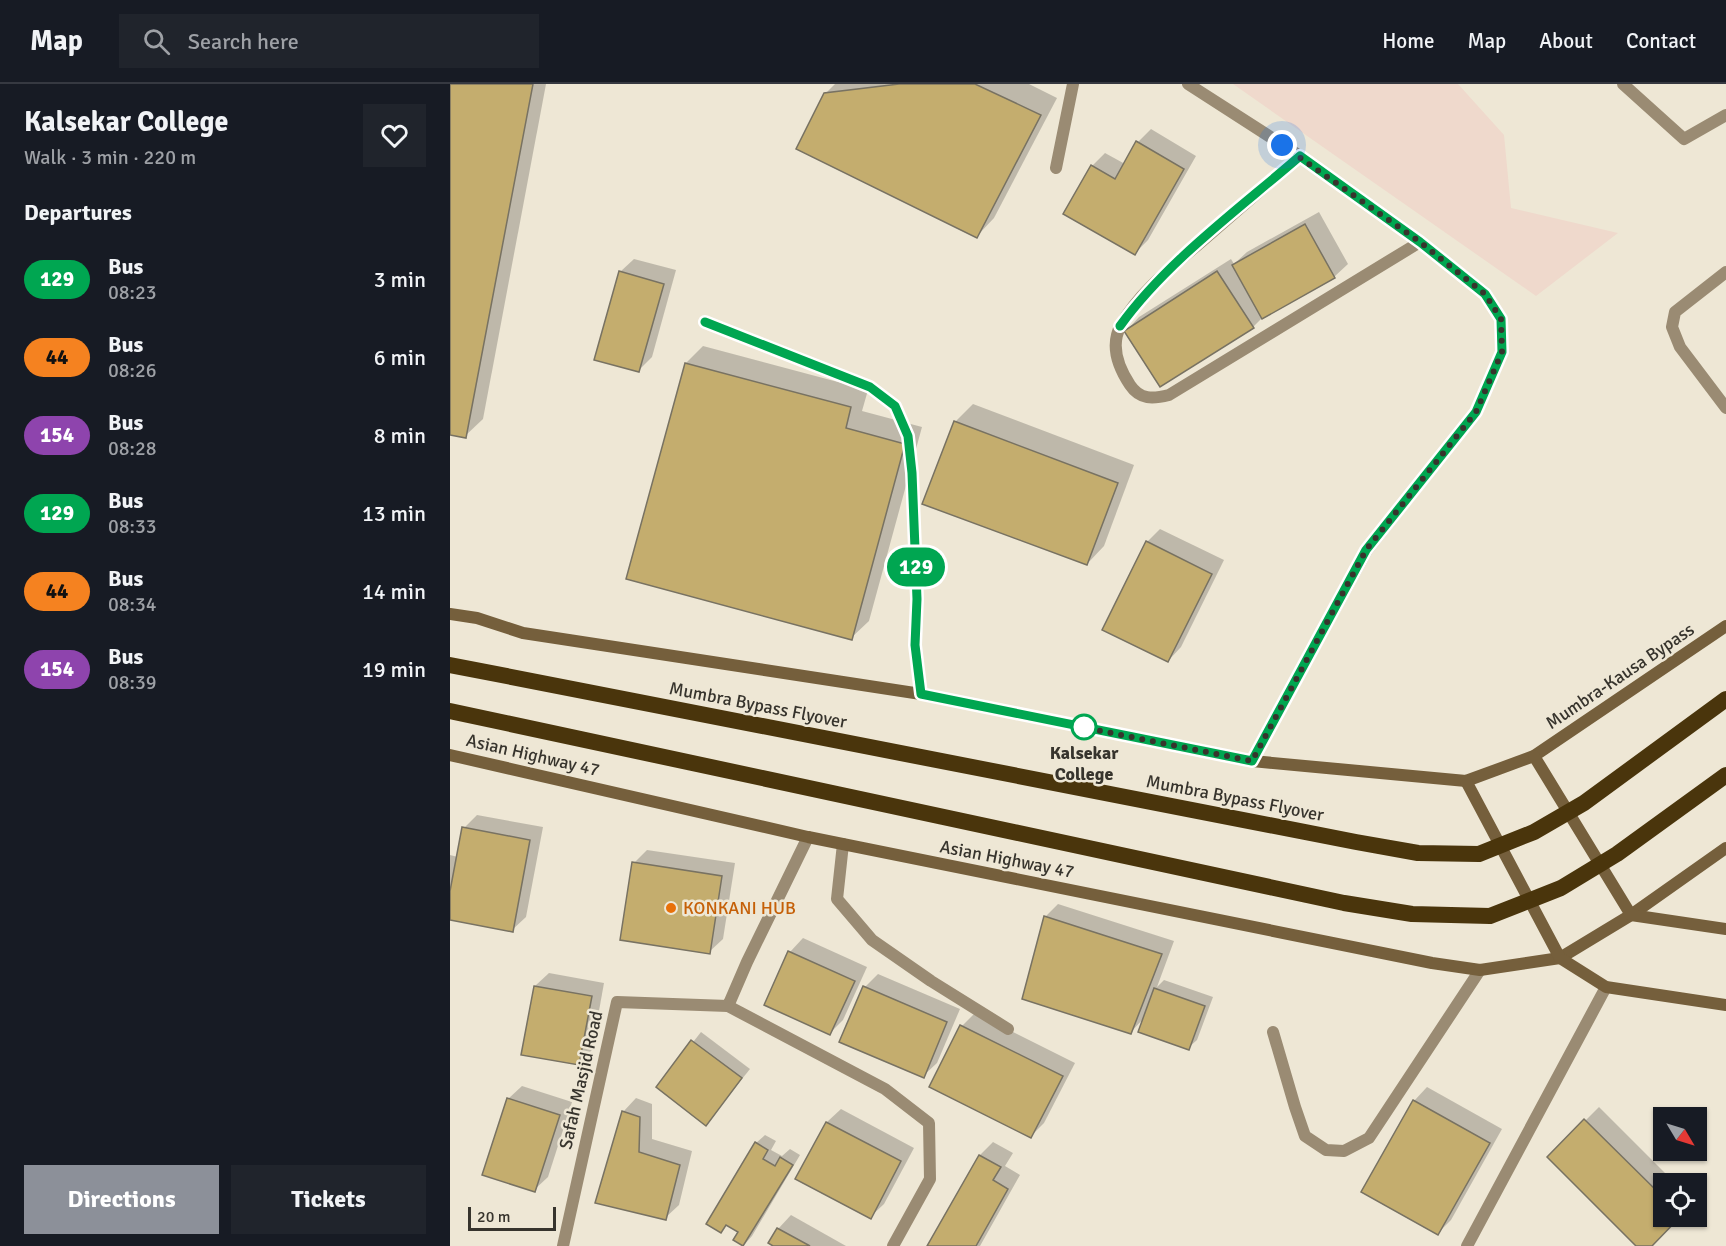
<!DOCTYPE html>
<meta charset="utf-8">
<style>
body{margin:0;font-family:Signika,sans-serif;background:#20242c;color:#f1f3f6;height:100vh;display:flex;flex-direction:column;font-size:22px;white-space:nowrap}
*{box-sizing:border-box;margin:0}
p{font-size:20px;color:#9ea1a6}
.icon{flex:none;width:33px;height:33px;fill:none;stroke:currentColor;stroke-width:2;stroke-linecap:round;stroke-linejoin:round}
.map{position:relative;flex:1;overflow:hidden}
.details{display:flex;flex-direction:column;background:#171b24;width:450px}
.details>*{flex:none}
.badge{padding:0 12px;border-radius:20px;font-size:21px;line-height:39px}
.needle{width:39px;rotate:128deg}
.tools{position:absolute;left:1203px;top:1023px;display:grid;gap:12px}
.tools a{display:grid;place-items:center;width:54px;height:54px;border-radius:0px;background:#171b24;box-shadow:0 2px 4px #0004;font-size:30px}
.scale{position:absolute;left:18px;bottom:15px;width:88px;box-sizing:border-box;padding-left:6px;border:3px solid #37342d;border-top:0;font-size:16px;line-height:21px;white-space:nowrap;color:#37342d;-webkit-text-stroke:4px #eee7d5;paint-order:stroke}
.you{position:absolute;width:30px;height:30px;margin:-15px;border:4px solid #fff;border-radius:50%;background:#1a73e8;box-shadow:0 0 0 9px #1a73e833}
.map>.badge{position:absolute;translate:-50% -50%;box-shadow:0 0 0 3px #fff}
h2{padding:0 24px;font-size:22px;line-height:54px}
.round{display:grid;place-items:center;flex:none;width:63px;height:63px;border-radius:0px;background:#20242c}
.summary{display:flex;align-items:center;justify-content:space-between;height:102px;padding:0 24px}
h1{font-size:28px;font-weight:800;line-height:45px}
.cta{display:flex;gap:12px;margin-top:auto;padding:12px 24px}
.cta a{flex:1;height:69px;border-radius:0px;background:#8c9099;color:#fff;font-size:24px;font-weight:800;line-height:69px;text-align:center}
.cta a+a{background:#20242c;color:#f1f3f6}
ul{padding:0;list-style:none}
li{display:flex;align-items:center;gap:18px;height:78px;padding:0 24px}
li div{flex:1}
li b{display:block;font-size:22px}
li em{font-style:normal}
li .badge{min-width:66px;font-weight:700;text-align:center}
header{display:flex;align-items:center;gap:36px;box-sizing:border-box;height:84px;padding:0 30px;background:#171b24;border-bottom:2px solid #363941}
header strong{font-size:28px}
nav{display:flex;gap:33px;margin-inline-start:auto;font-size:21px}
.search{width:420px;height:54px;background:#20242c;display:flex;align-items:center;gap:15px;box-sizing:border-box;padding:0 21px;border-radius:0px;color:#9ea1a6;font-size:22px}
main{display:flex;flex:1;min-height:0}
.map>svg:first-child{display:block}
</style>
<header>
<strong>Map</strong>
<div class="search"><svg class="icon" aria-label="search" viewBox="0 0 24 24"><circle cx="10" cy="10" r="6"/><path d="M15 15l6 6"/></svg>Search here</div>
<nav><a>Home</a><a>Map</a><a>About</a><a>Contact</a></nav>
</header>
<main>
<section class="details">
<div class="summary"><div><h1>Kalsekar College</h1><p>Walk · 3 min · 220 m</p></div><a class="round"><svg class="icon" aria-label="heart" viewBox="0 0 24 24"><path d="M12 20l-8-8c-3-5 5-10 8-4 3-6 11-1 8 4z"/></svg></a></div>
<h2>Departures</h2>
<ul>
<li><span class="badge" style="background:#00a651;color:#fff">129</span><div><b>Bus</b><p>08:23</p></div><em>3 min</em></li>
<li><span class="badge" style="background:#f58220;color:#111">44</span><div><b>Bus</b><p>08:26</p></div><em>6 min</em></li>
<li><span class="badge" style="background:#8e44ad;color:#fff">154</span><div><b>Bus</b><p>08:28</p></div><em>8 min</em></li>
<li><span class="badge" style="background:#00a651;color:#fff">129</span><div><b>Bus</b><p>08:33</p></div><em>13 min</em></li>
<li><span class="badge" style="background:#f58220;color:#111">44</span><div><b>Bus</b><p>08:34</p></div><em>14 min</em></li>
<li><span class="badge" style="background:#8e44ad;color:#fff">154</span><div><b>Bus</b><p>08:39</p></div><em>19 min</em></li>
</ul>
<div class="cta"><a>Directions</a><a>Tickets</a></div>
</section>
<div class="map">
<svg width="1276" height="1162" viewBox="0 0 1276 1162">
<rect width="100%" height="100%" fill="#eee7d5"/>
<polygon fill="#efd9cc" points="783,0 1008,0 1054,51 1061,124 1168,149 1086,212"/>
<g fill="#0003">
<polygon points="0,0 96,0 33,335 15,352 0,349"/>
<polygon points="385,0 579,0 607,14 544,134 527,152 375,10"/>
<polygon points="701,45 746,72 698,156 685,169 642,82 655,69 675,80 688,58"/>
<polygon points="869,128 898,180 884,193 813,233 803,243 676,247 689,233 781,175 784,180 797,168"/>
<polygon points="184,175 226,186 202,273 189,286 170,188"/>
<polygon points="253,262 418,306 412,327 472,343 419,537 401,554 236,279"/>
<polygon points="523,320 684,381 654,462 637,480 505,338"/>
<polygon points="710,445 774,476 731,563 718,577 697,458"/>
<polygon points="27,731 93,743 76,833 62,846 0,835 0,771 8,773 14,744"/>
<polygon points="197,766 285,779 273,855 259,868 184,779"/>
<polygon points="608,820 724,857 707,903 714,896 763,913 747,956 738,964 694,934 681,948 595,833"/>
<polygon points="353,854 417,883 393,936 380,949 316,920 340,868"/>
<polygon points="99,889 154,899 142,966 128,979 85,902"/>
<polygon points="428,890 510,925 487,979 473,992 415,903"/>
<polygon points="525,929 625,979 594,1039 581,1052 512,942"/>
<polygon points="251,948 300,985 256,1040 208,1003"/>
<polygon points="72,1002 122,1018 98,1093 84,1106 58,1015"/>
<polygon points="977,1003 1052,1045 1001,1136 988,1149 913,1107 964,1017"/>
<polygon points="186,1014 202,1020 202,1055 242,1067 229,1121 215,1134 147,1118 173,1028"/>
<polygon points="1149,1023 1226,1100 1214,1100 1214,1132 1200,1162 1188,1162 1099,1073"/>
<polygon points="391,1025 464,1064 434,1120 420,1133 347,1095 377,1038"/>
<polygon points="315,1051 326,1057 321,1066 332,1072 340,1065 350,1071 302,1152 294,1161 290,1148 277,1140 271,1147 306,1059"/>
<polygon points="543,1058 563,1069 555,1082 570,1091 530,1162 479,1162 530,1071"/>
<polygon points="341,1131 396,1162 323,1162 328,1145"/>
</g>
<g fill="#c4ad6e" stroke="#787262" stroke-width="1.5">
<polygon points="0,0 83,0 16,354 0,351"/>
<polygon points="449,0 525,0 591,31 527,154 346,65 374,9"/>
<polygon points="686,57 734,85 685,171 613,130 641,81 665,95"/>
<polygon points="855,140 885,194 812,235 782,181"/>
<polygon points="169,187 214,200 189,288 144,276"/>
<polygon points="767,187 804,244 710,303 674,247"/>
<polygon points="235,279 401,323 396,344 455,360 402,556 176,495"/>
<polygon points="504,337 668,399 637,481 472,420"/>
<polygon points="696,457 762,490 718,578 652,546"/>
<polygon points="12,743 80,756 63,848 0,836 0,807"/>
<polygon points="182,778 272,792 260,870 170,856"/>
<polygon points="594,832 712,870 681,950 572,915"/>
<polygon points="338,867 405,897 380,951 314,921"/>
<polygon points="84,902 142,912 129,981 71,971"/>
<polygon points="413,902 497,938 474,994 389,958"/>
<polygon points="704,904 755,922 739,966 688,948"/>
<polygon points="510,941 613,992 581,1054 479,1003"/>
<polygon points="241,956 292,994 256,1042 206,1003"/>
<polygon points="57,1014 110,1031 85,1108 32,1091"/>
<polygon points="963,1016 1040,1059 988,1151 911,1108"/>
<polygon points="172,1027 190,1033 189,1068 230,1081 216,1136 145,1119"/>
<polygon points="1134,1035 1214,1114 1214,1132 1231,1132 1202,1162 1186,1162 1097,1073"/>
<polygon points="376,1038 451,1077 421,1135 345,1095"/>
<polygon points="305,1058 318,1066 313,1075 325,1082 330,1073 343,1081 293,1162 283,1156 288,1148 276,1141 271,1149 256,1140"/>
<polygon points="529,1071 551,1083 543,1096 558,1105 526,1162 477,1162"/>
<polygon points="327,1144 360,1162 323,1162 318,1159"/>
</g>
<g fill="none" stroke-linecap="round" stroke-linejoin="round">
<g stroke="#9a8b73" stroke-width="12">
<polyline points="1173,0 1234,55 1276,31"/>
<path d="M850,72C817,101 783,130 750,159C724,181 687,210 671,241C660,261 668,283 680,301C690,316 703,315 719,311L970,158"/>
<polyline points="606,84 623,0"/>
<polyline points="1276,188 1225,228 1222,243 1230,263 1276,324"/>
<polyline points="255,238 420,303 445,322 458,352 462,389 467,515 465,561 471,610"/>
<polyline points="393,760 387,815 422,856 481,897 558,945"/>
<polyline points="823,948 845,1023 855,1052 876,1066 894,1067 919,1054 1030,886"/>
<polyline points="1017,1162 1156,903"/>
</g>
<g stroke="#9a8b73" stroke-width="12">
<polyline points="738,0 850,72 970,158 1035,209 1051,235 1052,269 1026,328 917,466 802,677"/>
<polyline points="278,922 435,1005 479,1039 480,1095 443,1162"/>
<polyline points="113,1162 167,918 278,922 297,878 358,753"/>
</g>
<g stroke="#755f3c" stroke-width="12">
<polyline points="0,530 27,534 73,549 471,610 802,677 1016,697 1084,672 1276,542"/>
<polyline points="0,671 358,753 982,879 1030,886 1110,874 1181,831 1276,764"/>
<polyline points="1084,672 1181,831 1276,845"/>
<polyline points="1016,697 1110,874 1156,903 1276,921"/>
</g>
<g stroke="#4a350c" stroke-width="16">
<polyline points="0,581 906,758 968,769 1029,770 1084,748 1134,719 1276,615"/>
<polyline points="0,627 894,819 962,830 1040,832 1111,804 1167,770 1276,691"/>
</g>
</g>
<g fill="none" stroke-linecap="round" stroke-linejoin="round">
<defs>
<path id="line" d="M255,238L420,303L445,322L458,352L462,389L467,515L465,561L471,610L802,677L916,466L1026,328L1052,268L1051,235L1035,210L970,158L850,72C789,125 717,177 670,242"/>
</defs>
<use href="#line" stroke="#fff" stroke-width="14"/>
<use href="#line" stroke="#00a651" stroke-width="9"/>
<polyline stroke="#37342d" stroke-width="6" stroke-dasharray="0 10.8" points="634,643 626,642 802,677 916,466 1026,328 1052,268 1051,235 1035,210 970,158 832,61"/>
</g>
<circle fill="#fff" stroke="#00a651" stroke-width="3" cx="634" cy="643" r="12"/>
<circle fill="#e8710a" stroke="#eee7d5" stroke-width="2" cx="221" cy="824" r="6"/>
<g text-anchor="middle" dominant-baseline="central" stroke-width="5" stroke-linejoin="round" paint-order="stroke">
<g font-size="18" fill="#37342d" stroke="#eee7d5">
<text transform="translate(1170 592) rotate(-34)">Mumbra-Kausa Bypass</text>
<text transform="translate(308 621) rotate(11)">Mumbra Bypass Flyover</text>
<text transform="translate(83 671) rotate(13)">Asian Highway 47</text>
<text transform="translate(785 714) rotate(11)">Mumbra Bypass Flyover</text>
<text transform="translate(557 775) rotate(11)">Asian Highway 47</text>
<text transform="translate(131 996) rotate(-77)">Safah Masjid Road</text>
</g>
<g font-size="18" font-weight="bold" fill="#37342d" stroke="#eee7d5">
<text x="634" y="669">Kalsekar<tspan x="634" dy="21">College</tspan></text>
</g>
<g font-size="18" fill="#c56008" stroke="#eee7d5" text-anchor="start">
<text x="233" y="824">KONKANI HUB</text>
</g>
</g>
</svg>
<div class="tools">
<a><svg class="needle" viewBox="-14 -14 28 28"><path d="M0-13l5 13h-10z" fill="#e53935"/><path d="M0 13l5-13h-10z" fill="#9ea1a6"/></svg></a>
<a><svg class="icon" aria-label="locate" viewBox="0 0 24 24"><circle cx="12" cy="12" r="6"/><path d="M12 2v4M12 18v4M2 12h4M18 12h4"/></svg></a>
</div>
<div class="scale">20 m</div>
<div class="you" style="left:832px;top:61px"></div>
<b class="badge" style="left:466px;top:483px;background:#00a651;color:#fff">129</b>
</div>
</main>
